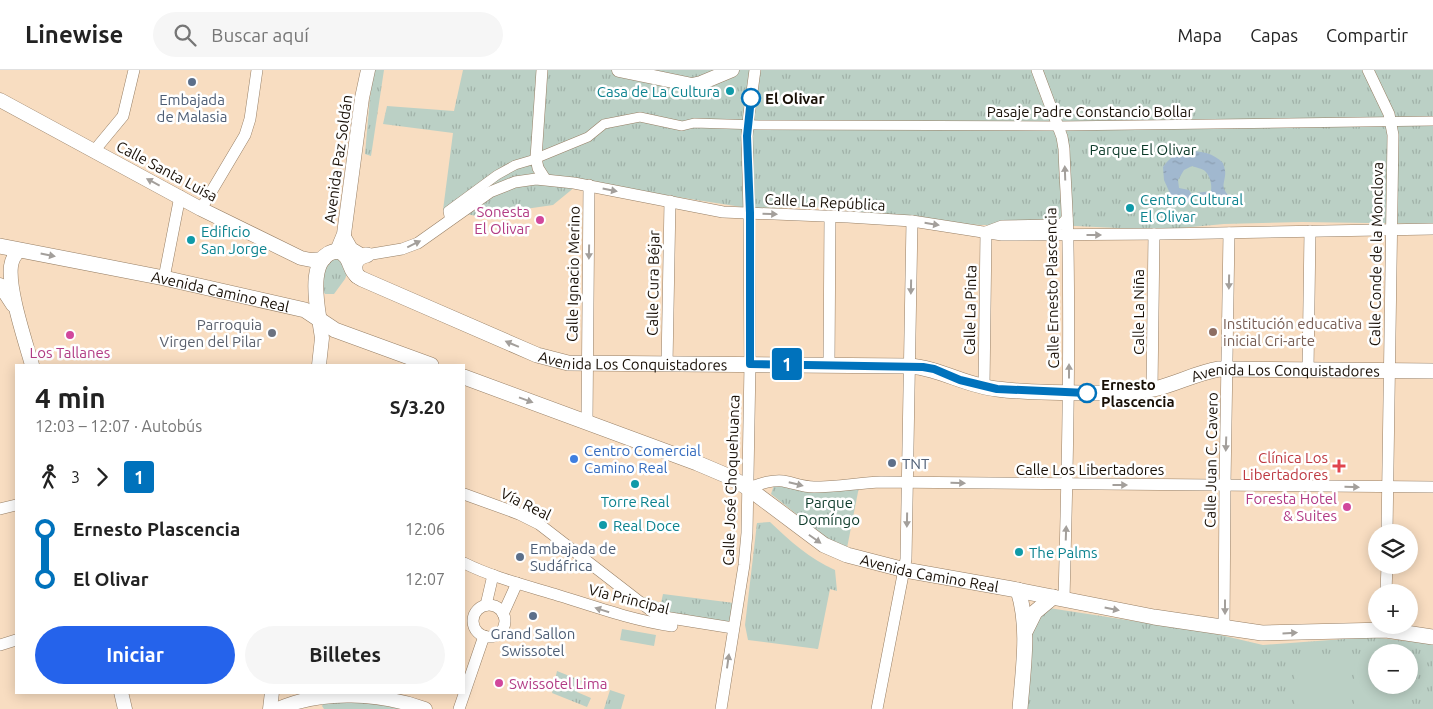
<!DOCTYPE html>
<html lang="es">
<meta charset="utf-8">
<style>
body{margin:0;font-family:Ubuntu,sans-serif;background:#f6f6f6;color:#222;height:100vh;display:flex;flex-direction:column;font-size:19px;white-space:nowrap}
*{box-sizing:border-box;margin:0}
p{font-size:16px;color:#767676}
.icon{flex:none;width:28px;height:28px;fill:none;stroke:currentColor;stroke-width:2;stroke-linecap:round;stroke-linejoin:round}
.map{position:relative;flex:1;overflow:hidden}
.panel{position:absolute;left:15px;top:294px;width:450px;height:330px;display:flex;flex-direction:column;background:#fff;border-radius:0px;box-shadow:0 2px 12px #0003}
.panel>*{flex:none}
.badge{padding:0 10px;border-radius:4px;font-size:18px;line-height:32px}
.tools{position:absolute;left:1368px;top:454px;display:grid;gap:10px}
.tools a{display:grid;place-items:center;width:50px;height:50px;border-radius:50%;background:#fff;box-shadow:0 2px 12px #0003;font-size:25px}
.map>.badge{position:absolute;translate:-50% -50%;box-shadow:0 0 0 2px #fff}
.legs{display:flex;align-items:center;gap:8px;height:55px;padding:0 20px;font-size:16px}
.legs p{margin-inline-start:auto}
.summary{display:flex;align-items:center;justify-content:space-between;height:85px;padding:0 20px}
h1{font-size:28px;font-weight:700;line-height:38px}
.cta{display:flex;gap:10px;margin-top:auto;padding:10px 20px}
.cta a{flex:1;height:58px;border-radius:30px;background:#2563eb;color:#fff;font-size:20px;font-weight:700;line-height:58px;text-align:center}
.cta a+a{background:#f6f6f6;color:#222}
ul{padding:0 20px;list-style:none}
li{display:flex;align-items:center;gap:18px;height:50px;font-size:19px}
li i{display:grid;place-items:center;width:8px;height:100%;margin:0 6px;background:currentColor}
li i::after{content:'';width:12px;height:12px;margin:-6px;border:4px solid;border-radius:50%;background:#fff}
li p{margin-inline-start:auto}
li:first-child i{background:linear-gradient(#0000 50%,currentColor 0)}
li:last-child i{background:linear-gradient(currentColor 50%,#0000 0)}
header{display:flex;align-items:center;gap:30px;box-sizing:border-box;height:70px;padding:0 25px;background:#fff;border-bottom:1px solid #e0e0e0}
header strong{font-size:24px}
nav{display:flex;gap:28px;margin-inline-start:auto;font-size:18px}
.search{width:350px;height:45px;background:#f6f6f6;display:flex;align-items:center;gap:12px;box-sizing:border-box;padding:0 18px;border-radius:28px;color:#767676;font-size:19px}
.map>svg:first-child{display:block}
</style>
<header>
<strong>Linewise</strong>
<div class="search"><svg class="icon" aria-label="search" viewBox="0 0 24 24"><circle cx="10" cy="10" r="6"/><path d="M15 15l6 6"/></svg>Buscar aquí</div>
<nav><a>Mapa</a><a>Capas</a><a>Compartir</a></nav>
</header>
<div class="map">
<svg width="1433" height="639" viewBox="0 0 1433 639">
<defs>
<pattern id="grass-tufts" width="24" height="20" patternUnits="userSpaceOnUse" patternTransform="scale(1.25)"><rect width="24" height="20" fill="#bbd0c5"/><path d="M3 7l-1-3M5 7V3M7 7l1-3M15 17l-1-3M17 17v-4M19 17l1-3" fill="none" stroke="#a0b1a8"/></pattern>
<pattern id="water-ripples" width="26" height="14" patternUnits="userSpaceOnUse" patternTransform="scale(1.25)"><rect width="26" height="14" fill="#a1b8cf"/><path d="M2 4q2-2 4 0t4 0M15 11q2-2 4 0t4 0" fill="none" stroke="#8a9db0"/></pattern>
</defs>
<rect width="100%" height="100%" fill="#f8ddc1"/>
<g fill="url(#grass-tufts)" fill-rule="evenodd">
<polygon points="374,0 384,0 371,86 365,84 370,27"/>
<polygon points="463,0 1433,0 1433,154 1302,152 1224,154 1159,160 1054,155 981,155 918,151 824,137 748,138 581,112 553,135 477,146 443,140 453,63 383,54 387,36 454,41"/>
<path d="M342,187L349,199L345,209L334,224H325C318,215 323,193 334,188C336,187 340,187 342,187Z"/>
<polygon points="774,415 859,417 847,478 834,474 771,424"/>
<path d="M770,452C790,471 810,489 835,500L837,521L830,519L818,579L748,570L745,555L757,453Z"/>
<polygon points="663,524 734,533 730,553 660,541 641,526 661,533"/>
<path d="M1049,538L1212,563L1263,575L1371,567L1433,574V639H1025L1033,552ZM1376,582H1409V615H1376Z"/>
<polygon points="557,601 582,611 577,622 591,628 587,637 552,623"/>
<polygon points="610,620 625,625 621,639 604,639"/>
<polygon points="350,629 402,639 324,639 322,636 324,632"/>
</g>
<g fill="#bbd0c5">
<polygon points="622,559 656,565 654,576 620,570"/>
<rect x="1295" y="587" width="52" height="26"/>
<polygon points="1355,590 1376,590 1376,613 1354,613"/>
<rect x="1295" y="615" width="52" height="24"/>
<rect x="1354" y="616" width="44" height="23"/>
</g>
<path fill="url(#water-ripples)" d="M1188,81C1202,81 1213,83 1223,93C1224,97 1226,101 1225,106C1224,114 1221,117 1228,125V131L1223,133L1214,127L1199,129L1197,123L1211,121C1212,114 1210,106 1205,101C1203,99 1195,97 1192,96L1184,100L1178,110L1179,118L1189,120L1192,125V131L1187,133L1172,128L1164,110L1163,97C1170,87 1176,84 1188,81Z"/>
<g fill="none" stroke-linecap="round" stroke-linejoin="round">
<defs>
<polyline id="pedestrian" points="450,151 448,141 497,105 515,95 532,90 588,67 604,54 640,47 682,56 694,53 759,55 1059,56 1433,51"/>
<g id="minor">
<polyline points="542,0 536,88 538,98 545,109"/>
<path d="M1037,0L1062,67L1064,79C1065,112 1068,145 1068,177C1070,295 1067,412 1064,529"/>
<polyline points="1368,0 1389,44 1393,65 1387,462"/>
<polyline points="94,81 123,46 134,0"/>
<polyline points="201,139 245,65 250,49 257,0"/>
<polyline points="344,164 352,178 362,184 372,184 402,179 418,173 490,122 515,112 536,109 574,113 723,142 848,147 912,151 1002,165 1162,164 1433,159"/>
<polyline points="164,208 180,126"/>
<polyline points="829,294 830,146"/>
<polyline points="667,295 670,131"/>
<polyline points="1308,300 1310,161"/>
<polyline points="984,317 986,162 1002,156 1056,155 1062,154 1067,149"/>
<polyline points="1152,319 1154,164"/>
<polyline points="587,352 589,115"/>
<path d="M748,418C760,414 770,410 783,411C794,413 803,417 814,417C836,417 859,413 881,412L1433,417"/>
<polyline points="464,424 519,444 539,454 658,546 733,558"/>
<polyline points="0,439 16,435"/>
<path d="M464,493C492,507 524,515 554,524C593,536 631,550 672,556"/>
<polyline points="1386,522 1387,495"/>
<polyline points="486,535 493,505"/>
<circle cx="489" cy="551" r="16"/>
<polyline points="503,544 517,513"/>
<polyline points="1224,558 1225,415 1229,163"/>
<polyline points="0,575 16,570"/>
<polyline points="459,639 484,566"/>
<polyline points="721,639 744,495 747,463 750,294 749,143 747,66 749,44 755,0"/>
<polyline points="877,639 906,489 912,151"/>
</g>
<g id="tertiary">
<polyline points="619,0 692,15 701,13 732,0"/>
<polyline points="0,30 201,139 301,188 311,190 324,189"/>
<path d="M20,180C15,184 12,189 11,196C8,220 25,270 32,295"/>
<polyline points="337,181 344,164 362,28 368,0"/>
<polyline points="0,215 13,235"/>
<polyline points="319,295 322,268 319,249"/>
<polyline points="121,622 125,639"/>
<polyline points="270,639 272,622"/>
<path d="M278,639C323,619 380,623 425,639"/>
</g>
<g id="secondary">
<path id="s1" d="M0,176L164,208L305,240L335,260L431,295"/>
<path d="M357,206C352,195 356,187 367,185"/>
<path id="s2" d="M319,249C316,230 308,183 338,181C354,187 346,201 362,209L537,285L568,293L909,296C940,298 966,316 997,319C1028,323 1061,323 1093,323C1113,323 1134,323 1154,319C1176,314 1196,303 1219,299L1433,301"/>
<path id="s3" d="M464,307L697,393L730,407L748,418L824,475L847,485L905,500L1012,519L1154,547L1262,563L1386,560L1433,567"/>
<path d="M1018,520C1030,558 1023,599 1020,639"/>
<polyline points="1026,560 1035,542 1053,527"/>
</g>
</defs>
<use href="#pedestrian" stroke="#977f65" stroke-width="10"/>
<use href="#minor" stroke="#977f65" stroke-width="12"/>
<use href="#tertiary" stroke="#977f65" stroke-width="15"/>
<use href="#secondary" stroke="#977f65" stroke-width="16"/>
<use href="#pedestrian" stroke="#fff" stroke-width="9"/>
<use href="#minor" stroke="#fff" stroke-width="11"/>
<use href="#tertiary" stroke="#fff" stroke-width="14"/>
<use href="#secondary" stroke="#fff" stroke-width="15"/>
</g>
<defs><path id="oneway-solid" d="M-6-.8H1V-3.2L6.5 0L1 3.2V.8H-6Z" transform="scale(1.25)"/></defs>
<g fill="#a39f9b">
<use href="#oneway-solid" transform="translate(1065 103) rotate(-92)"/>
<use href="#oneway-solid" transform="translate(153 112) rotate(-152)"/>
<use href="#oneway-solid" transform="translate(610 120) rotate(11)"/>
<use href="#oneway-solid" transform="translate(770 144) rotate(2)"/>
<use href="#oneway-solid" transform="translate(932 154) rotate(9)"/>
<use href="#oneway-solid" transform="translate(1094 165)"/>
<use href="#oneway-solid" transform="translate(414 174) rotate(-26)"/>
<use href="#oneway-solid" transform="translate(589 182) rotate(91)"/>
<use href="#oneway-solid" transform="translate(48 185) rotate(11)"/>
<use href="#oneway-solid" transform="translate(1229 212) rotate(91)"/>
<use href="#oneway-solid" transform="translate(911 217) rotate(91)"/>
<use href="#oneway-solid" transform="translate(512 274) rotate(-157)"/>
<use href="#oneway-solid" transform="translate(1069 301) rotate(-90)"/>
<use href="#oneway-solid" transform="translate(526 330) rotate(20)"/>
<use href="#oneway-solid" transform="translate(1226 374) rotate(92)"/>
<use href="#oneway-solid" transform="translate(958 413) rotate(1)"/>
<use href="#oneway-solid" transform="translate(796 414) rotate(14)"/>
<use href="#oneway-solid" transform="translate(1120 415)"/>
<use href="#oneway-solid" transform="translate(1352 417) rotate(1)"/>
<use href="#oneway-solid" transform="translate(907 450) rotate(91)"/>
<use href="#oneway-solid" transform="translate(1066 463) rotate(-88)"/>
<use href="#oneway-solid" transform="translate(815 469) rotate(35)"/>
<use href="#oneway-solid" transform="translate(1225 537) rotate(90)"/>
<use href="#oneway-solid" transform="translate(1112 539) rotate(11)"/>
<use href="#oneway-solid" transform="translate(602 540) rotate(-163)"/>
<use href="#oneway-solid" transform="translate(1290 563) rotate(-3)"/>
<use href="#oneway-solid" transform="translate(728 591) rotate(-82)"/>
</g>
<g fill="none" stroke-linecap="round" stroke-linejoin="round">
<defs>
<polyline id="line-1" points="751,28 747,66 750,143 750,294 923,297 934,299 960,310 997,319 1087,323"/>
</defs>
<use href="#line-1" stroke="#fff" stroke-width="11"/>
<use href="#line-1" stroke="#0072bc" stroke-width="8"/>
</g>
<g fill="#5c6f8a" stroke="#fff" stroke-width="2">
<circle cx="192" cy="12" r="5"/>
<circle cx="892" cy="393" r="5"/>
<circle cx="520" cy="487" r="5"/>
<circle cx="533" cy="546" r="5"/>
</g>
<g fill="#0f9aa8" stroke="#fff" stroke-width="2">
<circle cx="730" cy="21" r="5"/>
<circle cx="1130" cy="138" r="5"/>
<circle cx="191" cy="170" r="5"/>
<circle cx="635" cy="414" r="5"/>
<circle cx="603" cy="455" r="5"/>
<circle cx="1019" cy="482" r="5"/>
</g>
<g fill="#fff" stroke="#0072bc" stroke-width="2.5">
<circle cx="751" cy="28" r="9"/>
<circle cx="1087" cy="323" r="9"/>
</g>
<g fill="#d1479c" stroke="#fff" stroke-width="2">
<circle cx="540" cy="150" r="5"/>
<circle cx="70" cy="265" r="5"/>
<circle cx="1347" cy="437" r="5"/>
<circle cx="499" cy="613" r="5"/>
</g>
<circle fill="#8d6e63" stroke="#fff" stroke-width="2" cx="1213" cy="262" r="5"/>
<circle fill="#6b7280" stroke="#fff" stroke-width="2" cx="272" cy="263" r="5"/>
<circle fill="#3f7fe0" stroke="#fff" stroke-width="2" cx="574" cy="389" r="5"/>
<path fill="#e0444e" stroke="#fff" stroke-width="2" d="M1336.5 388.5h5v5h5v5h-5v5h-5v-5h-5v-5h5z"/>
<g text-anchor="middle" dominant-baseline="central" stroke-width="5" stroke-linejoin="round" paint-order="stroke">
<g font-size="15" fill="#0d838f" stroke="#fff" text-anchor="start">
<text x="720" y="21" text-anchor="end">Casa de La Cultura</text>
<text x="1140" y="129">Centro Cultural<tspan x="1140" dy="17">El Olivar</tspan></text>
<text x="201" y="161">Edificio<tspan x="201" dy="17">San Jorge</tspan></text>
<text x="635" y="431" text-anchor="middle">Torre Real</text>
<text x="613" y="455">Real Doce</text>
<text x="1029" y="482">The Palms</text>
</g>
<g font-size="15" font-weight="bold" fill="#180f06" stroke="#fff" text-anchor="start">
<text x="765" y="28">El Olivar</text>
<text x="1101" y="314">Ernesto<tspan x="1101" dy="17">Plascencia</tspan></text>
</g>
<g font-size="15" fill="#4e5e75" stroke="#fff">
<text x="192" y="29">Embajada<tspan x="192" dy="17">de Malasia</tspan></text>
<text x="902" y="393" text-anchor="start">TNT</text>
<text x="530" y="478" text-anchor="start">Embajada de<tspan x="530" dy="17">Sudáfrica</tspan></text>
<text x="533" y="563">Grand Sallon<tspan x="533" dy="17">Swissotel</tspan></text>
</g>
<g font-size="15" fill="#180f06" stroke="#fff">
<text x="1090" y="41">Pasaje Padre Constancio Bollar</text>
<text transform="translate(338 89) rotate(-82)">Avenida Paz Soldán</text>
<text transform="translate(167 101) rotate(28)">Calle Santa Luisa</text>
<text transform="translate(825 132) rotate(3)">Calle La República</text>
<text transform="translate(1376 184) rotate(-89)">Calle Conde de la Monclova</text>
<text transform="translate(573 204) rotate(-89)">Calle Ignacio Merino</text>
<text transform="translate(653 213) rotate(-89)">Calle Cura Béjar</text>
<text transform="translate(1052 218) rotate(-91)">Calle Ernesto Plascencia</text>
<text stroke="none"><textPath href="#s1" startOffset="225">Avenida Camino Real</textPath></text>
<text transform="translate(970 240) rotate(-89)">Calle La Pinta</text>
<text transform="translate(1138 242) rotate(-90)">Calle La Niña</text>
<text stroke="none"><textPath href="#s2" startOffset="405">Avenida Los Conquistadores</textPath></text>
<text stroke="none"><textPath href="#s2" startOffset="1064">Avenida Los Conquistadores</textPath></text>
<text transform="translate(1211 390) rotate(-89)">Calle Juan C. Cavero</text>
<text x="1090" y="399">Calle Los Libertadores</text>
<text transform="translate(731 410) rotate(-88)">Calle José Choquehuanca</text>
<text transform="translate(526 434) rotate(26)">Vía Real</text>
<text stroke="none"><textPath href="#s3" startOffset="510">Avenida Camino Real</textPath></text>
<text transform="translate(629 529) rotate(14)">Vía Principal</text>
</g>
<g font-size="15" fill="#0c3a29" stroke="#fff">
<text x="1143" y="79">Parque El Olivar</text>
<text x="829" y="432">Parque<tspan x="829" dy="17">Domíngo</tspan></text>
</g>
<g font-size="15" fill="#b23c85" stroke="#fff" text-anchor="end">
<text x="530" y="141">Sonesta<tspan x="530" dy="17">El Olivar</tspan></text>
<text x="70" y="282" text-anchor="middle">Los Tallanes</text>
<text x="1337" y="428">Foresta Hotel<tspan x="1337" dy="17">&amp; Suites</tspan></text>
<text x="509" y="613" text-anchor="start">Swissotel Lima</text>
</g>
<g font-size="15" fill="#785e54" stroke="#fff" text-anchor="start">
<text x="1223" y="253">Institución educativa<tspan x="1223" dy="17">inicial Cri-arte</tspan></text>
</g>
<g font-size="15" fill="#5b616d" stroke="#fff" text-anchor="end">
<text x="262" y="254">Parroquia<tspan x="262" dy="17">Virgen del Pilar</tspan></text>
</g>
<g font-size="15" fill="#366cbe" stroke="#fff" text-anchor="start">
<text x="584" y="380">Centro Comercial<tspan x="584" dy="17">Camino Real</tspan></text>
</g>
<g font-size="15" fill="#be3a42" stroke="#fff" text-anchor="end">
<text x="1328" y="387">Clínica Los<tspan x="1328" dy="17">Libertadores</tspan></text>
</g>
</g>
</svg>
<div class="tools">
<a><svg class="icon" aria-label="layers" viewBox="0 0 24 24"><path d="M12 4l9 5-9 5-9-5zM3 14l9 5 9-5"/></svg></a>
<a>+</a>
<a>−</a>
</div>
<b class="badge" style="left:787px;top:294px;background:#0072bc;color:#fff">1</b>
<section class="panel">
<div class="summary"><div><h1>4 min</h1><p>12:03 – 12:07 · Autobús</p></div><b>S/3.20</b></div>
<div class="legs"><svg class="icon" aria-label="walk" viewBox="0 0 24 24"><circle cx="13" cy="4" r="2"/><path d="M13 8l-2 6 4 7M11 14l-3 7M7 12l3-4h3l4 4"/></svg>3<svg class="icon" aria-label="forward" viewBox="0 0 24 24"><path d="M9 5l7 7-7 7"/></svg><b class="badge" style="background:#0072bc;color:#fff">1</b></div>
<ul>
<li><i style="color:#0072bc"></i><b>Ernesto Plascencia</b><p>12:06</p></li>
<li><i style="color:#0072bc"></i><b>El Olivar</b><p>12:07</p></li>
</ul>
<div class="cta"><a>Iniciar</a><a>Billetes</a></div>
</section>
</div>
